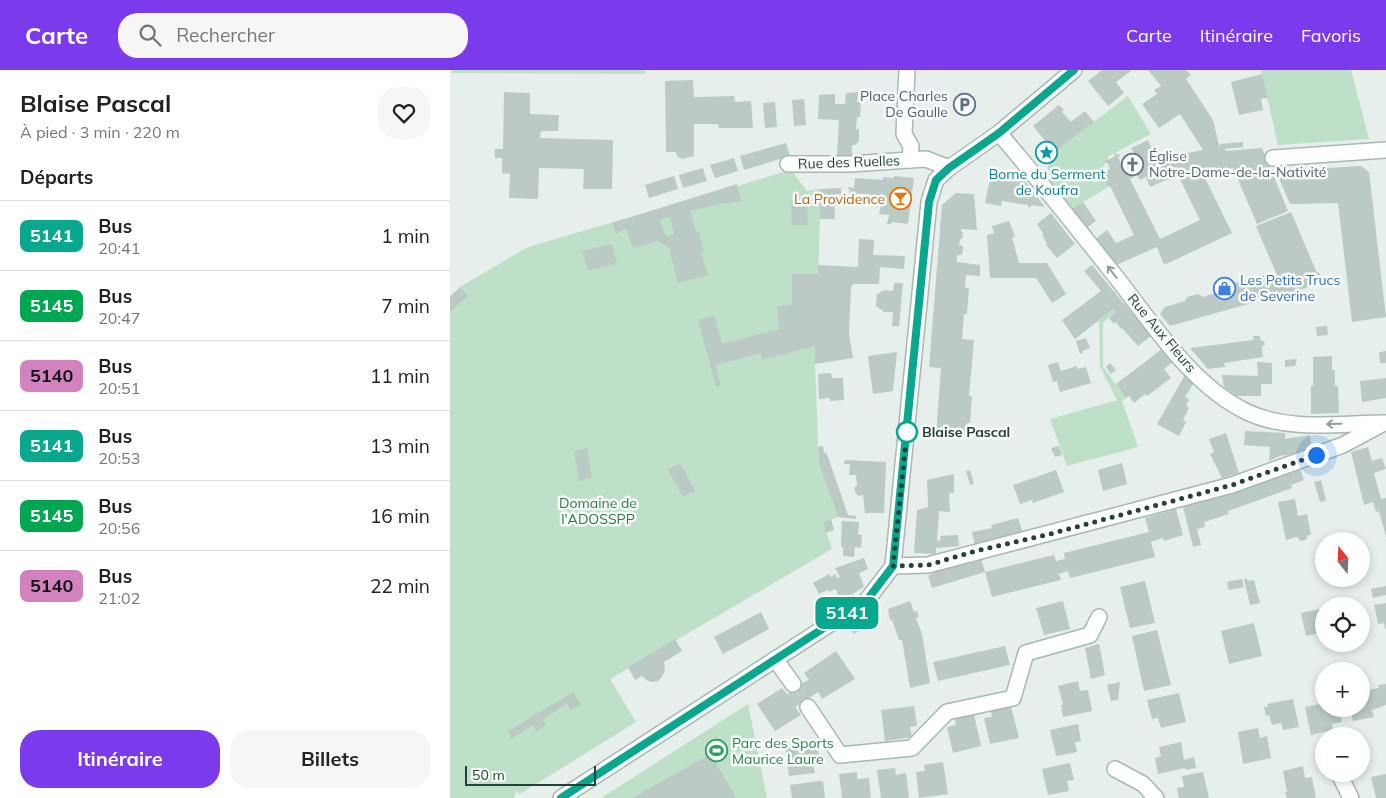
<!DOCTYPE html>
<html lang="fr">
<meta charset="utf-8">
<style>
body{margin:0;font-family:Mulish,sans-serif;background:#f6f6f6;color:#222;height:100vh;display:flex;flex-direction:column;font-size:19px;white-space:nowrap}
*{box-sizing:border-box;margin:0}
p{font-size:16px;color:#767676}
.icon{flex:none;width:28px;height:28px;fill:none;stroke:currentColor;stroke-width:2;stroke-linecap:round;stroke-linejoin:round}
.map{position:relative;flex:1;overflow:hidden}
.panel{display:flex;flex-direction:column;background:#fff;width:450px}
.panel>*{flex:none}
.badge{padding:0 10px;border-radius:8px;font-size:18px;line-height:32px}
.needle{width:32px;rotate:342deg}
.buttons{position:absolute;left:865px;top:462px;display:grid;gap:10px}
.buttons a{display:grid;place-items:center;width:55px;height:55px;border-radius:50%;background:#fff;box-shadow:0 2px 8px #0003;font-size:25px}
.scale{position:absolute;left:15px;bottom:12px;width:131px;box-sizing:border-box;padding-left:5px;border:2px solid #24423a;border-top:0;font-size:14px;line-height:18px;white-space:nowrap;color:#24423a;-webkit-text-stroke:4px #f7fbf9;paint-order:stroke}
.you{position:absolute;width:25px;height:25px;margin:-12px;border:4px solid #fff;border-radius:50%;background:#1a73e8;box-shadow:0 0 0 8px #1a73e833}
.map>.badge{position:absolute;translate:-50% -50%;box-shadow:0 0 0 2px #fff}
h2{padding:0 20px;font-size:19px;line-height:45px}
.round{display:grid;place-items:center;flex:none;width:52px;height:52px;border-radius:20px;background:#f6f6f6}
.summary{display:flex;align-items:center;justify-content:space-between;height:85px;padding:0 20px}
h1{font-size:24px;font-weight:700;line-height:38px}
.primary-button{display:flex;gap:10px;margin-top:auto;padding:10px 20px}
.primary-button a{flex:1;height:58px;border-radius:20px;background:#7c3aed;color:#fff;font-size:20px;font-weight:700;line-height:58px;text-align:center}
.primary-button a+a{background:#f6f6f6;color:#222}
ul{padding:0;list-style:none}
li{display:flex;align-items:center;gap:15px;height:70px;padding:0 20px;border-top:1px solid #e0e0e0}
li div{flex:1}
li b{display:block;font-size:19px}
li em{font-style:normal}
li .badge{min-width:55px;font-weight:700;text-align:center}
header{display:flex;align-items:center;gap:30px;box-sizing:border-box;height:70px;padding:0 25px;background:#7c3aed;color:#fff}
header strong{font-size:24px}
nav{display:flex;gap:28px;margin-inline-start:auto;font-size:18px}
.search{width:350px;height:45px;background:#f6f6f6;display:flex;align-items:center;gap:12px;box-sizing:border-box;padding:0 18px;border-radius:20px;color:#767676;font-size:19px}
main{display:flex;flex:1;min-height:0}
.map>svg:first-child{display:block}
</style>
<header>
<strong>Carte</strong>
<div class="search"><svg class="icon" aria-label="search" viewBox="0 0 24 24"><circle cx="10" cy="10" r="6"/><path d="M15 15l6 6"/></svg>Rechercher</div>
<nav><a>Carte</a><a>Itinéraire</a><a>Favoris</a></nav>
</header>
<main>
<section class="panel">
<div class="summary"><div><h1>Blaise Pascal</h1><p>À pied · 3 min · 220 m</p></div><a class="round"><svg class="icon" aria-label="heart" viewBox="0 0 24 24"><path d="M12 20l-8-8c-3-5 5-10 8-4 3-6 11-1 8 4z"/></svg></a></div>
<h2>Départs</h2>
<ul>
<li><span class="badge" style="background:#09a88e;color:#fff">5141</span><div><b>Bus</b><p>20:41</p></div><em>1 min</em></li>
<li><span class="badge" style="background:#00a651;color:#fff">5145</span><div><b>Bus</b><p>20:47</p></div><em>7 min</em></li>
<li><span class="badge" style="background:#d282be;color:#111">5140</span><div><b>Bus</b><p>20:51</p></div><em>11 min</em></li>
<li><span class="badge" style="background:#09a88e;color:#fff">5141</span><div><b>Bus</b><p>20:53</p></div><em>13 min</em></li>
<li><span class="badge" style="background:#00a651;color:#fff">5145</span><div><b>Bus</b><p>20:56</p></div><em>16 min</em></li>
<li><span class="badge" style="background:#d282be;color:#111">5140</span><div><b>Bus</b><p>21:02</p></div><em>22 min</em></li>
</ul>
<div class="primary-button"><a>Itinéraire</a><a>Billets</a></div>
</section>
<div class="map">
<svg width="936" height="728" viewBox="0 0 936 728">
<rect width="100%" height="100%" fill="#e6efeb"/>
<g fill="#bfe0c8">
<polygon points="2,0 195,0 195,4 2,3"/>
<polygon points="811,0 901,0 919,69 828,75"/>
<polygon points="678,26 701,64 655,88 653,107 658,117 620,140 597,113 595,105 604,82"/>
<polygon points="341,100 357,121 369,119 370,149 365,294 369,394 388,447 373,452 382,479 160,609 186,652 70,724 66,721 64,728 0,728 0,227 10,217 78,177"/>
<polygon points="663,239 665,242 653,253 653,297 676,328 672,331 688,377 617,396 600,349 667,330 650,297 649,250"/>
<polygon points="298,634 317,728 151,728"/>
</g>
<g fill="#bbcac4" fill-rule="evenodd">
<polygon points="652,0 680,0 681,1 666,12 674,23 658,36 638,11"/>
<path d="M698,0H736L741,5L736,9L763,50L770,79V74L793,72V77L775,79L776,81L812,78L838,141L807,154L783,98L752,102L782,163L714,195L707,177L664,196L644,170L657,160L666,173L684,165L660,116L658,117L653,107L655,106L653,99L655,98L656,101L660,99L657,92L655,94L654,91L656,90L655,88L657,87L658,90L665,86L664,84L666,83L667,85L669,84L670,86L668,87L671,94L680,89L678,86L684,83L681,78L698,70L702,80L705,79V80L703,81L709,95L720,89L718,87L753,80L730,44L709,58L692,34L707,24L704,20L711,16ZM687,105L690,110L696,107L700,117L728,105L750,150L710,169L680,109Z"/>
<polygon points="812,4 818,28 811,29 813,40 789,45 781,12"/>
<polygon points="243,10 244,27 284,26 285,32 301,31 303,58 269,58 268,54 244,54 244,86 232,89 228,87 226,82 216,82 215,11"/>
<polygon points="54,22 80,23 80,44 109,45 108,61 91,61 90,68 163,70 162,119 133,119 134,99 89,98 88,129 59,128 60,104 52,103 52,88 45,88 45,79 53,79"/>
<polygon points="408,22 407,32 411,32 410,47 407,47 406,59 409,59 409,71 405,75 402,75 402,85 387,85 389,50 368,49 369,25 385,24 385,34 395,34 396,23"/>
<polygon points="354,29 356,55 344,56 342,30"/>
<polygon points="325,32 327,57 315,58 313,33"/>
<polygon points="609,35 614,40 612,42 621,52 635,41 644,52 604,82 583,56"/>
<polygon points="336,73 340,86 294,100 290,86"/>
<polygon points="284,88 288,101 265,108 260,95"/>
<polygon points="911,96 919,102 936,247 902,252 888,133 840,134 826,101"/>
<polygon points="253,98 257,111 233,118 229,105"/>
<polygon points="541,104 575,111 595,137 581,135 581,137 578,137 578,135 552,131 551,136 535,133"/>
<polygon points="224,106 228,119 199,128 195,115"/>
<polygon points="444,106 464,108 458,154 442,152 441,154 437,154 439,145 429,144 431,135 423,133 424,125 399,123 400,119 398,119 398,117 404,118 405,108 433,110 433,107 444,108"/>
<path d="M287,114L291,131L275,134V133L240,141L246,162H249L254,181L251,182L258,205L228,213L219,178L208,171L186,178L182,176L176,158L166,164L162,153ZM220,147L224,164L219,166L215,165L210,150Z"/>
<polygon points="387,118 391,118 391,124 384,125 385,149 370,149 369,119"/>
<polygon points="506,123 524,124 527,160 511,159 511,161 513,162 512,169 510,169 509,175 513,176 513,179 512,185 507,185 507,192 530,195 530,206 516,205 515,218 519,218 517,244 514,244 512,269 524,270 519,326 522,326 520,353 517,353 516,366 486,364 491,298 479,297 492,135"/>
<polygon points="350,128 357,128 358,155 342,155 341,131 351,131"/>
<polygon points="633,132 646,151 635,159 620,140"/>
<polygon points="841,142 867,203 869,202 873,213 720,256 710,244 715,237 735,231 737,227 748,224 753,227 766,223 770,217 815,205 817,214 829,210 806,156"/>
<polygon points="601,143 625,174 607,188 596,175 597,174 592,165 594,165 587,154"/>
<polygon points="559,151 565,167 562,167 569,193 597,193 616,224 602,233 586,208 540,208 537,165 544,163 542,156"/>
<polygon points="409,169 424,170 423,185 455,186 454,199 430,197 429,214 404,214 401,217 399,264 403,288 365,294 365,276 312,290 311,283 266,295 271,315 266,317 248,250 264,245 272,274 329,259 327,237 342,234 342,204 368,204 368,195 408,197"/>
<polygon points="162,174 167,193 138,201 132,181"/>
<polygon points="642,195 701,266 688,276 672,258 671,259 666,252 664,254 659,248 665,242 663,239 625,269 612,250 651,221 634,201"/>
<polygon points="444,213 453,213 449,256 442,256 443,242 433,242 433,240 429,239 429,237 426,237 427,223 430,224 431,221 434,221 435,220 443,221"/>
<polygon points="10,217 18,226 0,242 0,227"/>
<polygon points="877,256 878,265 867,266 866,257"/>
<polygon points="803,266 810,266 811,271 814,271 815,275 812,276 813,287 774,293 775,297 758,299 740,278 804,270"/>
<polygon points="636,268 640,278 632,281 633,283 630,284 626,271"/>
<polygon points="712,279 723,292 714,299 721,308 697,326 695,324 684,333 679,326 676,328 666,314"/>
<polygon points="936,281 936,293 930,293 929,282"/>
<polygon points="447,282 443,321 423,324 418,286"/>
<polygon points="882,286 882,300 885,300 885,316 888,316 889,343 861,344 861,316 863,316 863,287"/>
<polygon points="847,289 845,296 835,297 835,290"/>
<polygon points="608,292 611,301 627,296 627,299 636,297 641,313 610,322 607,311 603,312 598,295"/>
<polygon points="807,292 822,293 822,314 811,314 811,326 787,326 774,317 772,305 808,306"/>
<polygon points="660,293 666,300 661,304 656,297"/>
<polygon points="381,303 382,308 393,308 394,330 380,331 380,328 369,329 368,304"/>
<polygon points="735,305 743,314 735,327 739,329 736,336 739,338 733,350 736,352 729,366 707,354"/>
<polygon points="936,308 936,328 912,332 910,311"/>
<polygon points="795,361 835,363 835,369 860,365 862,381 830,386 819,391 820,377 794,375"/>
<polygon points="776,363 789,403 772,408 760,384 764,382 759,369"/>
<polygon points="373,376 374,383 376,382 379,390 398,445 406,446 406,449 388,447 369,394 368,377"/>
<polygon points="609,376 612,385 605,387 601,378"/>
<polygon points="918,377 922,391 932,388 936,399 924,403 931,429 936,428 936,467 929,441 926,442 923,432 914,435 901,382"/>
<polygon points="137,378 142,408 129,411 124,381"/>
<polygon points="395,390 436,392 434,443 415,443 413,425 408,426 405,422 405,417 407,415 406,405 399,405 400,394 394,394"/>
<polygon points="230,393 245,421 233,427 218,400"/>
<polygon points="672,393 677,414 653,421 648,400"/>
<polygon points="850,398 854,410 841,415 842,418 778,441 779,444 754,452 755,457 747,459 751,475 743,477 733,437 774,425"/>
<polygon points="520,400 524,414 520,415 516,401"/>
<polygon points="606,400 614,422 583,433 582,430 570,434 563,415"/>
<polygon points="504,404 504,423 499,423 500,442 489,441 487,471 491,470 490,466 508,465 509,476 486,478 486,484 464,483 467,440 478,437 477,410"/>
<polygon points="871,410 876,431 870,432 864,412"/>
<polygon points="845,429 848,446 857,444 861,465 858,465 856,470 851,471 847,467 836,470 828,432"/>
<polygon points="726,439 733,465 714,471 713,468 701,472 705,487 620,508 618,501 609,504 611,510 542,527 535,502 604,485 606,491 615,489 614,483 699,462 695,448"/>
<polygon points="568,448 573,463 525,475 522,462 542,458 541,455"/>
<polygon points="381,449 384,460 376,463 373,452"/>
<polygon points="392,451 409,452 408,465 412,465 411,478 405,477 404,487 393,486 393,477 391,477"/>
<polygon points="891,466 892,469 910,467 910,471 883,471 882,468"/>
<polygon points="414,488 418,499 409,503 414,517 388,533 386,526 388,526 386,519 379,522 378,520 369,524 363,513 379,504 381,507 385,504 387,508 390,507 385,498"/>
<polygon points="531,488 535,502 482,518 478,506 502,494"/>
<polygon points="792,509 794,517 779,520 777,512"/>
<polygon points="794,509 797,509 798,511 804,510 810,533 800,535"/>
<polygon points="695,511 705,553 680,558 670,517"/>
<polygon points="936,516 936,525 923,528 921,519"/>
<polygon points="460,531 464,542 467,541 469,547 466,548 472,564 480,613 460,618 452,570 449,570 442,550 440,550 438,539"/>
<polygon points="613,531 620,559 594,565 586,538"/>
<polygon points="936,533 936,559 935,559 934,553 928,554 924,535"/>
<polygon points="874,538 874,562 856,566 851,543"/>
<polygon points="311,542 319,559 273,584 264,567"/>
<polygon points="407,552 412,559 404,564 399,557"/>
<polygon points="804,553 812,586 779,594 771,561"/>
<polygon points="707,560 721,615 694,621 682,566"/>
<polygon points="225,569 232,581 214,592 215,600 212,607 208,611 202,612 196,610 192,606 185,610 178,597"/>
<polygon points="649,574 655,605 641,609 635,578"/>
<polygon points="555,576 560,595 488,611 483,592"/>
<polygon points="386,581 405,609 372,629 368,622 350,634 345,637 351,645 325,661 307,634 332,618 337,624 342,622 354,612 359,610 354,603"/>
<polygon points="628,611 630,621 638,620 642,641 613,647 611,635 613,634 608,616"/>
<polygon points="670,612 668,630 661,631 657,615"/>
<polygon points="936,614 936,635 922,640 924,647 903,651 900,639 911,639 911,621 929,618 928,615"/>
<polygon points="123,622 131,634 121,640 117,634 93,649 96,655 86,661 83,655 61,669 58,661"/>
<polygon points="729,623 736,652 711,658 708,648 702,649 697,630"/>
<polygon points="843,629 849,657 833,660 831,653 822,655 819,645 816,646 814,637 818,637 817,634"/>
<polygon points="869,634 870,636 874,635 874,639 889,639 892,652 882,654 883,660 861,665 855,637"/>
<polygon points="464,636 467,656 460,657 462,667 435,671 431,640"/>
<polygon points="561,636 569,668 540,674 534,648 542,647 541,641"/>
<polygon points="524,644 531,676 503,683 497,657 506,655 505,649"/>
<polygon points="628,654 631,671 625,672 627,682 606,686 600,660"/>
<polygon points="808,658 810,668 817,666 821,688 793,694 788,662"/>
<polygon points="731,672 734,690 744,687 746,698 736,700 735,698 708,704 705,688 711,686 709,677"/>
<polygon points="367,673 370,692 363,693 365,703 339,706 335,678"/>
<polygon points="261,684 286,728 182,728"/>
<polygon points="493,692 498,724 469,728 466,702 475,701 474,695"/>
<polygon points="620,693 624,710 617,711 619,721 598,725 592,699"/>
<polygon points="853,696 855,708 862,707 866,728 837,728 835,722 837,722 833,701"/>
<polygon points="445,698 446,705 456,703 459,728 431,728 427,700"/>
<polygon points="407,702 407,709 419,708 421,728 392,728 389,704"/>
<polygon points="753,702 759,728 729,728 727,718 734,717 732,706"/>
<polygon points="936,704 936,728 926,728 921,707"/>
<polygon points="369,711 373,711 375,728 342,728 340,715"/>
</g>
<g fill="none" stroke-linecap="round" stroke-linejoin="round">
<polyline stroke="#bfccc8" stroke-width="15" stroke-dasharray="15 8" stroke-linecap="butt" points="343,614 358,637"/>
<defs>
<polyline id="pedestrian" points="823,88 936,80"/>
<g id="minor">
<polyline points="457,0 454,64 461,76 460,90 476,89 499,98"/>
<path d="M549,63C589,110 628,159 666,207C703,254 742,316 797,342C839,362 891,353 936,353"/>
<polyline points="338,94 400,94 460,90"/>
<polyline points="443,496 478,495 782,415 893,375 932,354"/>
<polyline points="325,589 343,614"/>
<polyline points="358,637 390,685 462,678 497,642 563,628 576,583 640,565 649,547"/>
<polyline points="665,699 693,714 706,728"/>
<polyline points="889,704 901,728"/>
</g>
<polyline id="tertiary" points="111,728 417,530 443,496 479,132 486,110 499,98 549,63 624,0"/>
</defs>
<use href="#pedestrian" stroke="#a8b8b2" stroke-width="18"/>
<use href="#minor" stroke="#a8b8b2" stroke-width="18"/>
<use href="#tertiary" stroke="#a8b8b2" stroke-width="18"/>
<use href="#pedestrian" stroke="#fff" stroke-width="15"/>
<use href="#minor" stroke="#fff" stroke-width="15"/>
<use href="#tertiary" stroke="#fff" stroke-width="15"/>
</g>
<defs><path id="oneway-shaft" d="M-6 0H5M1.5-3L5.5 0L1.5 3" fill="none" stroke-width="1.6" stroke-linecap="round" stroke-linejoin="round" transform="scale(1.25)"/></defs>
<g stroke="#92a09c">
<use href="#oneway-shaft" transform="translate(662 202) rotate(-128)"/>
<use href="#oneway-shaft" transform="translate(884 354) rotate(179)"/>
</g>
<g fill="none" stroke-linecap="round" stroke-linejoin="round">
<defs>
<polyline id="line" points="111,728 417,530 443,496 479,132 486,110 499,98 549,63 624,0"/>
</defs>
<use href="#line" stroke="#fff" stroke-width="11"/>
<use href="#line" stroke="#09a88e" stroke-width="8"/>
<polyline stroke="#24423a" stroke-width="5" stroke-dasharray="0 9" points="457,362 443,496 478,495 526,481 600,464 782,415 866,385"/>
</g>
<defs>
<symbol id="parking-ring" viewBox="-11 -11 22 22"><circle r="9.5" fill="#f7fbf9" stroke="#5c6f8a" stroke-width="1.5"/><path d="M-3.5-5.5H1a3.5 3.5 0 0 1 0 7H-1V5.5H-3.5ZM-1-3.4V-.6H.8a1.4 1.4 0 0 0 0-2.8Z" fill="#5c6f8a"/></symbol>
<symbol id="sight-ring" viewBox="-11 -11 22 22"><circle r="9.5" fill="#f7fbf9" stroke="#0f9aa8" stroke-width="1.5"/><path d="M0-6L1.8-2.2L6-1.7L2.9 1.2L3.7 5.4L0 3.3L-3.7 5.4L-2.9 1.2L-6-1.7L-1.8-2.2Z" fill="#0f9aa8"/></symbol>
<symbol id="church-ring" viewBox="-11 -11 22 22"><circle r="9.5" fill="#f7fbf9" stroke="#6b7280" stroke-width="1.5"/><path d="M-1.2-6h2.4v3.5h3.3v2.4h-3.3V6h-2.4V-.1h-3.3v-2.4h3.3Z" fill="#6b7280"/></symbol>
<symbol id="bar-ring" viewBox="-11 -11 22 22"><circle r="9.5" fill="#f7fbf9" stroke="#e8710a" stroke-width="1.5"/><path d="M-6-5H6L.8 .8V4.5H3.5V6h-7V4.5H-.8V.8Z" fill="#e8710a"/></symbol>
<symbol id="shop-ring" viewBox="-11 -11 22 22"><circle r="9.5" fill="#f7fbf9" stroke="#3f7fe0" stroke-width="1.5"/><path d="M-5-2.5h2.3a2.7 3.5 0 0 1 5.4 0H5L5.5 6h-11ZM-1.5-2.5h3a1.5 2.3 0 0 0-3 0Z" fill="#3f7fe0"/></symbol>
<symbol id="stadium-ring" viewBox="-11 -11 22 22"><circle r="9.5" fill="#f7fbf9" stroke="#2e9e5b" stroke-width="1.5"/><path d="M0-5a6.5 5 0 1 0 0 10a6.5 5 0 1 0 0-10ZM-3.5-1.8h7v3.6h-7Z" fill="#2e9e5b"/></symbol>
</defs>
<g fill-rule="evenodd">
<use href="#parking-ring" x="502" y="22" width="25" height="25"/>
<use href="#sight-ring" x="584" y="70" width="25" height="25"/>
<use href="#church-ring" x="670" y="82" width="25" height="25"/>
<use href="#bar-ring" x="438" y="116" width="25" height="25"/>
<use href="#shop-ring" x="762" y="206" width="25" height="25"/>
<use href="#stadium-ring" x="254" y="668" width="25" height="25"/>
</g>
<circle fill="#fff" stroke="#09a88e" stroke-width="2.5" cx="457" cy="362" r="10"/>
<g text-anchor="middle" dominant-baseline="central" stroke-width="5" stroke-linejoin="round" paint-order="stroke">
<g font-size="14" fill="#4e5e75" stroke="#f7fbf9" text-anchor="end">
<text x="498" y="26">Place Charles<tspan x="498" dy="16">De Gaulle</tspan></text>
</g>
<g font-size="14" fill="#5b616d" stroke="#f7fbf9" text-anchor="start">
<text x="699" y="86">Église<tspan x="699" dy="16">Notre-Dame-de-la-Nativité</tspan></text>
</g>
<g font-size="14" fill="#24423a" stroke="#f7fbf9">
<text transform="translate(399 92) rotate(-2)">Rue des Ruelles</text>
<text transform="translate(712 263) rotate(50)">Rue Aux Fleurs</text>
</g>
<g font-size="14" fill="#0d838f" stroke="#f7fbf9">
<text x="597" y="104">Borne du Serment<tspan x="597" dy="16">de Koufra</tspan></text>
</g>
<g font-size="14" fill="#c56008" stroke="#f7fbf9" text-anchor="end">
<text x="435" y="129">La Providence</text>
</g>
<g font-size="14" fill="#366cbe" stroke="#f7fbf9" text-anchor="start">
<text x="790" y="210">Les Petits Trucs<tspan x="790" dy="16">de Severine</tspan></text>
</g>
<g font-size="14" font-weight="bold" fill="#24423a" stroke="#f7fbf9" text-anchor="start">
<text x="472" y="362">Blaise Pascal</text>
</g>
<g font-size="14" fill="#2d7a4b" stroke="#f7fbf9">
<text x="148" y="433">Domaine de<tspan x="148" dy="16">l'ADOSSPP</tspan></text>
</g>
<g font-size="14" fill="#27864d" stroke="#f7fbf9" text-anchor="start">
<text x="282" y="673">Parc des Sports<tspan x="282" dy="16">Maurice Laure</tspan></text>
</g>
</g>
</svg>
<div class="buttons">
<a><svg class="needle" viewBox="-14 -14 28 28"><path d="M0-13l5 13h-10z" fill="#e53935"/><path d="M0 13l5-13h-10z" fill="#767676"/></svg></a>
<a><svg class="icon" aria-label="locate" viewBox="0 0 24 24"><circle cx="12" cy="12" r="6"/><path d="M12 2v4M12 18v4M2 12h4M18 12h4"/></svg></a>
<a>+</a>
<a>−</a>
</div>
<div class="scale">50 m</div>
<div class="you" style="left:866px;top:385px"></div>
<b class="badge" style="left:397px;top:543px;background:#09a88e;color:#fff">5141</b>
</div>
</main>
